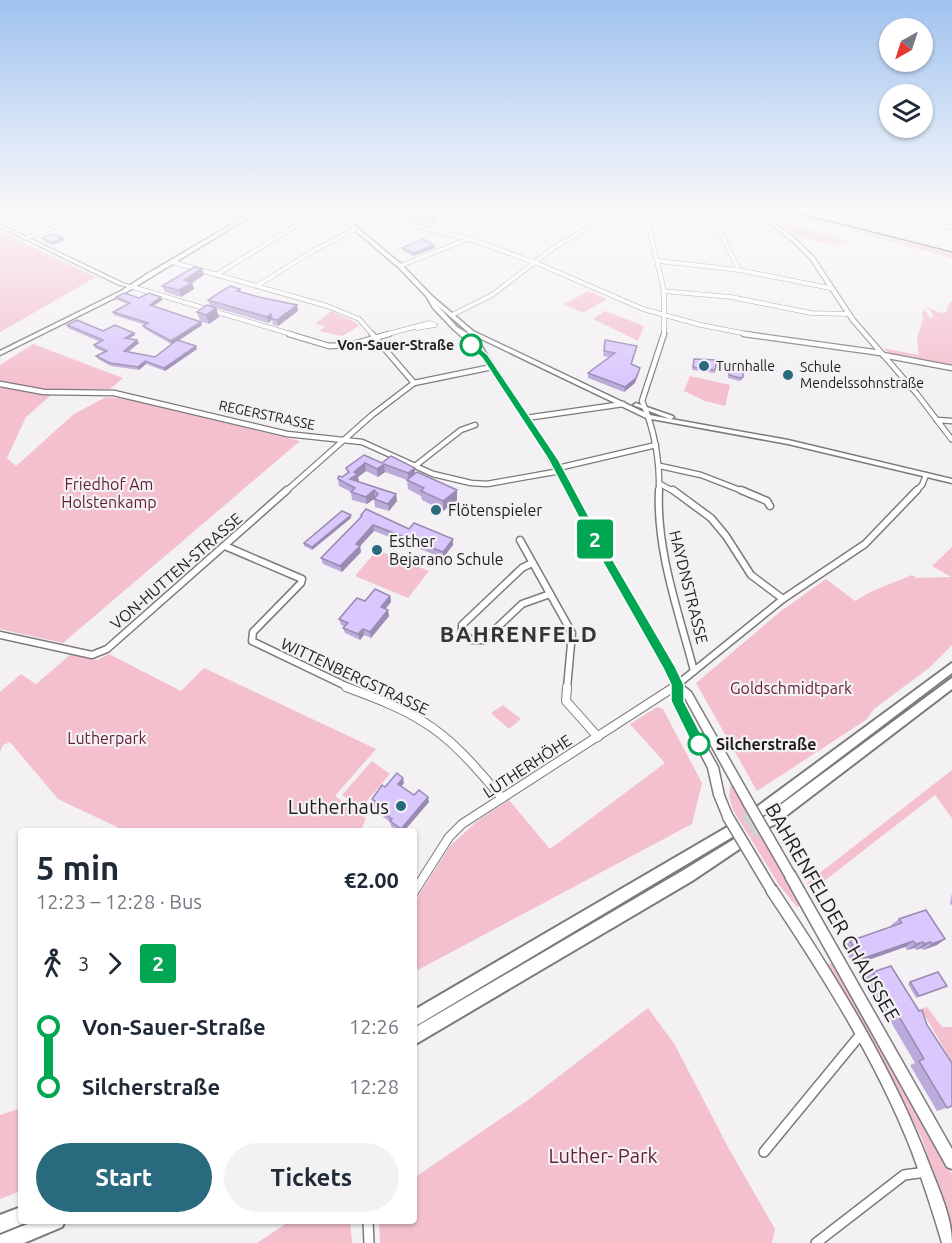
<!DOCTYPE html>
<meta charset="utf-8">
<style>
body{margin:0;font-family:Ubuntu,sans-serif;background:#f2f2f3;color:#1f2937;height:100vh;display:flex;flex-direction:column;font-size:22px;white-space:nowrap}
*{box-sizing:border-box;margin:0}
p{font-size:20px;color:#747a83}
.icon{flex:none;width:33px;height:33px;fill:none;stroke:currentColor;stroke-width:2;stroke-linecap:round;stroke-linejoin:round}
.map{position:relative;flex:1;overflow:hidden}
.details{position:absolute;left:18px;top:828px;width:399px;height:396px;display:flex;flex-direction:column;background:#fff;border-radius:6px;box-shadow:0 2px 4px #0004}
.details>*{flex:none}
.badge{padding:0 12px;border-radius:4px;font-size:21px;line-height:39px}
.needle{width:39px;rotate:219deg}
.controls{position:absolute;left:879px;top:18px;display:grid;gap:12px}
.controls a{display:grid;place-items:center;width:54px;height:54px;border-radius:50%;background:#fff;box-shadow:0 2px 4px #0004;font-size:30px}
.map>.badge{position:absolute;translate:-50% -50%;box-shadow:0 0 0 3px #fff}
.legs{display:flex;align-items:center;gap:9px;height:66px;padding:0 18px;font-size:20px}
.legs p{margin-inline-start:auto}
.headline{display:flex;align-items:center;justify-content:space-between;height:102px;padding:0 18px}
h1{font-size:33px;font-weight:700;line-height:45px}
.button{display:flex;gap:12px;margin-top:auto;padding:12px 18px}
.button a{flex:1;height:69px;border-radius:36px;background:#2a6a7e;color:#fff;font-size:24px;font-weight:700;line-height:69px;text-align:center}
.button a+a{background:#f2f2f3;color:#1f2937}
ul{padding:0 18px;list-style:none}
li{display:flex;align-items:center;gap:21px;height:60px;font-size:22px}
li i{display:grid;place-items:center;width:9px;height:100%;margin:0 8px;background:currentColor}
li i::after{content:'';width:15px;height:15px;margin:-8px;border:4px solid;border-radius:50%;background:#fff}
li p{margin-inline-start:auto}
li:first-child i{background:linear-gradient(#0000 50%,currentColor 0)}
li:last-child i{background:linear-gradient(currentColor 50%,#0000 0)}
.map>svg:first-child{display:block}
</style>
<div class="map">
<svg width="952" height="1243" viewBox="0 0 952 1243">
<rect width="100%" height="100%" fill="#f4f1f5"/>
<g fill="#f4c0ce">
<polygon points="775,210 952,254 952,258"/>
<polygon points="780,223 783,223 847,240 834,245 795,236"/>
<polygon points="0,231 12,237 96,277 0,332"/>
<polygon points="588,291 607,299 583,313 564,304"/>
<polygon points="950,302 952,302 952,365 892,355 883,348 919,355 917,338 923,319 922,312 925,310 930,318 934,317 930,310 925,309 929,308 941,313 946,312"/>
<polygon points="331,311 355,322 359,326 342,336 319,331 325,326 315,324"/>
<polygon points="605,311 644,326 638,341 593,319"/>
<polygon points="33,344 123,378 110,389 46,390 0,382 0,365"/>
<polygon points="690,376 730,385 725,406 705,401 684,391"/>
<polygon points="0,386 52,394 26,417 7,458 16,466 74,414 106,397 130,399 300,441 63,643 0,629"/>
<polygon points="952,547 952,645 929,668 874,709 866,720 757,791 696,683 781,611 826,579 855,601 870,592 912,575 917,578 951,577 932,566"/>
<polygon points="377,550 429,571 408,598 355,576"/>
<polygon points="109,654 181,691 204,668 376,749 335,796 366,818 361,831 125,831 58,799 10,742 3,745 0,752 0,692 21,674 36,684 70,655 97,660"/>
<polygon points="503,705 521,719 509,729 491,713"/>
<polygon points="657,707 663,709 702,783 692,824 414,972 414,903 450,846 476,822 509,800 550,849 665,763 630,724"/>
<polygon points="372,761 390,774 361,808 342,795"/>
<polygon points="952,770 952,818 935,795 810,892 807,883"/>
<polygon points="731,782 738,793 801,905 797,907 779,885 733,810 729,796"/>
<polygon points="834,962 929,1129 952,1174 952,1230 921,1136 826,965"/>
<polygon points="927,1007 942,1027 952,1027 952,1062 921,1009"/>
<polygon points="648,1008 675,1045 729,1149 775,1229 772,1243 380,1243 379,1221 414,1221 414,1178 528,1100"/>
<polygon points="21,1108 21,1191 0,1199 0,1115"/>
<polygon points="290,1221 350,1221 352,1243 257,1243"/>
</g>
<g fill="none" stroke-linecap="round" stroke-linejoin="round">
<g stroke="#d4d1d5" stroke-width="13" stroke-dasharray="13 6" stroke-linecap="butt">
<polyline points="729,832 762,810"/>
<polyline points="736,844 768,822"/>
</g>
<defs>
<g id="minor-far4">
<polyline points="645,210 664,291 664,335"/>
<polyline points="709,210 739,270"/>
<polyline points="838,210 853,213 864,210"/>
<polyline points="875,210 952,228"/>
<polyline points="341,218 343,215 350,214 398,222 470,239 539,264 643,309 701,325 752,335"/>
<polyline points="393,220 413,210"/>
<polyline points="347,223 370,219"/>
<polyline points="26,238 99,210"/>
<polyline points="659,261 739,270 830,288"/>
<polyline points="172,262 327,306 359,319 373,335"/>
<polyline points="400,266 468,239"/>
<polyline points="216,275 300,223 334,212"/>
<polyline points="257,286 311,252 355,229"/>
<polyline points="133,287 294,335"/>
<polyline points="663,291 731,297 811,313 849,314"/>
<polyline points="452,315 492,295 555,247 618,210"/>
<polyline points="384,335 429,323 435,325 417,328"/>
</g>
<g id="minor-far3">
<polyline points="289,334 329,346 349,345 389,334"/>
<polyline points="744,334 881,353"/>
<polyline points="883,355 952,368"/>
<polyline points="414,383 492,367"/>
<polyline points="0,384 44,392 114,393 287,434 362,442 433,474 471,483 487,484 560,471"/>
<polyline points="526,418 623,404"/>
<polyline points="937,420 952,421"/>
<polyline points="415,466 461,430 475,425"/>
<polyline points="660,466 701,475 745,492"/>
<polyline points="558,468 656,445"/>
<polyline points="660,484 675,492"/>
<polyline points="285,492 372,415 414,383 372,334"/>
<path d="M659,492C660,459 655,431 642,401L664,334"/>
<polyline points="915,492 922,485 926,475"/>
</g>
<g id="minor-far2">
<path d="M659,490C656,551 679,613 694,671"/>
<polyline points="673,490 711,518 726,536 751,575 783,599"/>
<polyline points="741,490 767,501 770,506"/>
<polyline points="520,540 572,633 567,688"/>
<polyline points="225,546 302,579 301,583 253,632 252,641 350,688"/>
<polyline points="532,563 522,568 462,625 462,632 471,640 484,640 522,604 550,594"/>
<polyline points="0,635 92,655 107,649 287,490"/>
<polyline points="673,688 783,599 865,544 917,490"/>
</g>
<g id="minor-far1">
<path d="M346,687C372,697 398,706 422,721C454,740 478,770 502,798"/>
<polyline points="567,687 566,701 598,737"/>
<polyline points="414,892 449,837 462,824 674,687"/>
</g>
<g id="minor">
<polyline points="764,1152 861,1034"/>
<polyline points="368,1221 369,1243"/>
<polyline points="816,1243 904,1175 926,1172"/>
</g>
<g id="tertiary">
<polygon points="753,210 758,210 797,240 814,257 855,319 919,393 952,436 952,442 950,441 915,395 851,321 810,259 793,242"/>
<polygon points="0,224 123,283 135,287 133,288 119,285 0,227"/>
</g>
<g id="secondary">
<polygon points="256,210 261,210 125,293 0,355 0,351 121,291 147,274"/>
<polygon points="455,326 473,341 468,332 473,331 484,350 547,445 680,683 691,692 753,801 754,804 753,807 749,809 745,807 685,698 681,695 681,701 718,767 724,795 733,817 732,820 728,822 724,820 723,817 714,795 708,768 673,701 673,685 667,673 541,445 479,352 453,329 453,327"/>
<polygon points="790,870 794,871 952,1149 952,1169 947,1167 786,879 785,875 786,871"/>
<path d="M771,884L775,885C835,975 893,1067 931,1169C940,1192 952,1218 952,1243H942C933,1212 923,1182 912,1152C876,1060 822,975 767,893L766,889L767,885Z"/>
</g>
<polygon id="primary" points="331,210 336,210 402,265 432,296 473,331 650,415 670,419 633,405 636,403 638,404 673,416 674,417 671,419 788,440 952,479 952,483 788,444 646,418 469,333 437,305 457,327 472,336 467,337 453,329 433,308 426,296 398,267"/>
<g id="motorway">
<polygon points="952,663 952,673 766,814 762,816 758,814 756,810 758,806"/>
<polygon points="952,678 952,689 774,825 769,827 764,825 763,821 764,817"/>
<polygon points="729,826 734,828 735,832 734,836 414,1027 414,1010"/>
<polygon points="736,838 741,840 743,844 741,848 692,881 414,1045 414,1028 682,871"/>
<polygon points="21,1207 21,1221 27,1222 0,1233 0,1215"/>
<polygon points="35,1221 65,1221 62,1227 24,1243 0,1243 0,1235"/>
</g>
</defs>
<use href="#minor-far4" stroke="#7c7a7d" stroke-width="5"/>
<use href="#minor-far3" stroke="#7c7a7d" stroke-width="7"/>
<use href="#minor-far2" stroke="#7c7a7d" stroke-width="9"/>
<use href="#minor-far1" stroke="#7c7a7d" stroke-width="10"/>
<use href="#minor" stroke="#7c7a7d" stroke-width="12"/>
<use href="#tertiary" stroke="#7c7a7d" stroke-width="2"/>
<use href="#secondary" stroke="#7c7a7d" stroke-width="3"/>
<use href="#primary" stroke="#7c7a7d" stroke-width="3"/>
<use href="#motorway" stroke="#7c7a7d" stroke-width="4"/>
<use href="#minor-far4" stroke="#fff" stroke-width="4"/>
<use href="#minor-far3" stroke="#fff" stroke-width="4.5"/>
<use href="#minor-far2" stroke="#fff" stroke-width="6"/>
<use href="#minor-far1" stroke="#fff" stroke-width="8"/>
<use href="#minor" stroke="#fff" stroke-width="9"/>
<use href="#tertiary" fill="#fff" fill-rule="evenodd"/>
<use href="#secondary" fill="#fff" fill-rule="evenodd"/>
<use href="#primary" fill="#fff" fill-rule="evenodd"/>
<use href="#motorway" fill="#fff" fill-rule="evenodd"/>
<polyline stroke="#3c3a3c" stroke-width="1.5" points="785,210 952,252"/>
<defs>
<g id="secondary-bridge">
<polyline points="749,804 790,875"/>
<polyline points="728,817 771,889"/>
</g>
</defs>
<use href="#secondary-bridge" stroke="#7c7a7d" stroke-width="13" stroke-linecap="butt"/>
<use href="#secondary-bridge" stroke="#fff" stroke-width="10"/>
</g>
<g fill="#bbabda">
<polygon points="406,210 435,216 435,225 407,218"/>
<polygon points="42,238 64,241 52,245 44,241"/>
<polygon points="434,245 435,248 413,256 402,250 402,248"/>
<polygon points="204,275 192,283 194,289 181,297 165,292 162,286"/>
<polygon points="240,289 241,292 298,311 278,326 273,325 272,320 268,323 210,306 208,300"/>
<polygon points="116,297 162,300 153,306 201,322 202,325 179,340 197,349 165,371 146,364 139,370 111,366 98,359 96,356 104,352 95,348 94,345 100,342 68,328 67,325 135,335 129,338 137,340 139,343 128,352 155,357 171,344 145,329 143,326 145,325 114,315 113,312 128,304 117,300"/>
<polygon points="197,312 219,317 209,324 200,321"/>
<polygon points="605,340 637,346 632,364 640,368 639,373 635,383 624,392 588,378 588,373 609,357 603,356"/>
<polygon points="694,359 715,370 715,373 692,370"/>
<polygon points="729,369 743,377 742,380 739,381 728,378"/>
<polygon points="364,455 382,463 415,473 457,500 443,511 422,500 421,496 408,489 407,480 385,472 378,477 366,471 358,477 358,482 396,494 397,501 389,511 375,507 374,499 367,504 352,500 351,492 339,486 338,479 347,473 346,468"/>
<polygon points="361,515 409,529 453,545 443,558 374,531 360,546 361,552 342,572 323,564 321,558 361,517"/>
<polygon points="351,518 312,550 304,546 304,543"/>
<polygon points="390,596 391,602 385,609 389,616 371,638 364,635 360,640 345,633 343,628 344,626 341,625 339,619 365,601"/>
<polygon points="404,783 401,786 414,795 429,802 404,831 397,831 391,826 390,822 376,811 375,806 373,804 372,799 385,787"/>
<polygon points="952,893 952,905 950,904"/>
<polygon points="899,919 945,939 937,945 923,950 922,948 916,950 914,948 907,950 905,947 854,965 843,947 850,941 892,926 891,925"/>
<polygon points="873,972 952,1106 937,1111 910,1065 915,1063 865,978"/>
<polygon points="910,982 947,986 916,998 908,984"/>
</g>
<g fill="#998bb1">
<polygon points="0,210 11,210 11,212 0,216"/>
<polygon points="63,238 64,241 52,245 51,243"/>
<polygon points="434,245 435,248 413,256 413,253"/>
<polygon points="202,269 204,275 192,283 194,289 181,297 179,290 184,280"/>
<polygon points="161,297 162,300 151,308 150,305"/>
<polygon points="297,305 298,311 278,326 277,320"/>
<polygon points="216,308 219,317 209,324 206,315"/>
<polygon points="271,314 272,320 268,323 267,317"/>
<polygon points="201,322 202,325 172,345 171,341"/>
<polygon points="134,333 135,335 126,340 125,338"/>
<polygon points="137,340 139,343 125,354 124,351"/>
<polygon points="196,346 197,349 165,371 164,368"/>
<polygon points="145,361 146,364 139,370 138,367"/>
<polygon points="640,368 635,383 624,392 625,387"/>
<polygon points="365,463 366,471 358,477 359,481 352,487 350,479 354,472"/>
<polygon points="384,464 385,472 378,477 377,469"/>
<polygon points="415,468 415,476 409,481 408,473"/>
<polygon points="374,490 375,498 367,504 366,497"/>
<polygon points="457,490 457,500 443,511 443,501"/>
<polygon points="396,494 397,501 389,511 388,504"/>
<polygon points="351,515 351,518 312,550 312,547"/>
<polygon points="373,525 374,531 360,546 361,552 342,572 340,566 356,544"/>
<polygon points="453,539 453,545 443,558 443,552"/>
<polygon points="390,596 391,602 382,613 381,607"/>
<polygon points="388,610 389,616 371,638 370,632"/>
<polygon points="363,629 364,635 360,640 358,634"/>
<polygon points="403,778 404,783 399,789 398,784"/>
<polygon points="428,797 429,802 404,831 401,831 401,829"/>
<polygon points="945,939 937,945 923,950 932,944"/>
<polygon points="913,941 905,947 854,965 861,959"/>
<polygon points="923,942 914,948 907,950 916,944"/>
<polygon points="931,942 922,948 916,950 924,944"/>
</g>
<g fill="#dac7fd" stroke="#998bb1" stroke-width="1.5">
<polygon points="407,210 425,210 435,216 434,217"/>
<polygon points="54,234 63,238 51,243 42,238"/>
<polygon points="423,239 434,245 413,253 402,248"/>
<polygon points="194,267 202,269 184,280 192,283 179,290 162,286"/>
<polygon points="230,286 240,289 237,291 259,297 297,305 277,320 272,319 271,314 267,317 208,300"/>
<polygon points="124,293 139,298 149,293 161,297 150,305 201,322 171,341 143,326 148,323 113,312 130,303 116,297"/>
<polygon points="207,305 216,308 206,315 197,312"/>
<polygon points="77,320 103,331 115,325 134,333 125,338 137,340 124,351 155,357 177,340 196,346 164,368 145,361 138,367 110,363 96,356 107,351 94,345 103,340 67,325"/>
<polygon points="605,340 637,346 631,364 640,368 636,378 625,387 588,373 615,353 604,351"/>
<polygon points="694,359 717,360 715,370 693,367"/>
<polygon points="729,369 743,369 743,377 740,378 729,375"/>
<polygon points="364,455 382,463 391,456 415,468 408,473 384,464 377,469 365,463 354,472 358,474 350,479 396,494 388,504 374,499 378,494 374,490 366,497 351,492 355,488 338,479 339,476 342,477 349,472 346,468"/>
<polygon points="417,472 457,490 443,501 421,491 424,488 407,480"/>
<polygon points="366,509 409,529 414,523 453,539 443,552 373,525 356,544 360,546 340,566 321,558 362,516 361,515"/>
<polygon points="342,511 351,515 312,547 304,543"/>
<polygon points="375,589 390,596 381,607 388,610 370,632 363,629 358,634 343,628 348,623 339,619 357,598 365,601"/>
<polygon points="397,773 403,778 398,784 414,795 419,790 428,797 401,829 390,821 392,819 375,806 378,803 372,799 382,785 385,787"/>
<polygon points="926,910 945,939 932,944 931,942 924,944 923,942 916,944 913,941 861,959 850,941 902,923 899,919"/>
<polygon points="891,966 919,1011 922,1010 927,1025 952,1063 952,1106 947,1108 919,1061 924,1059 873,972"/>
<polygon points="938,972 947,986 919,996 910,982"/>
</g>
<linearGradient id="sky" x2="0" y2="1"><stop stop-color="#a0c2ef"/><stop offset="0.55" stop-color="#faf9fa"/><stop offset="1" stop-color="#faf9fa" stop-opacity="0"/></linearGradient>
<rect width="952" height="384" fill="url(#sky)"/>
<polygon fill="#00a651" stroke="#fff" stroke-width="1.5" points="468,343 474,343 488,355 558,459 607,550 675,666 684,685 684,701 706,744 704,748 694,748 671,701 671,685 663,668 596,550 548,459 482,358 468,346"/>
<g fill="#fff" stroke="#00a651" stroke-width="3">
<circle cx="471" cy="345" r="10"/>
<circle cx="699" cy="744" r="10"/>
</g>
<g fill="#2a6a7e" stroke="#f4f1f5" stroke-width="2">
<circle cx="704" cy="366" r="6"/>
<circle cx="788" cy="375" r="6"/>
<circle cx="436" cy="510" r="6"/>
<circle cx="377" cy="550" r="6"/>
<circle cx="401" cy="806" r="6"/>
</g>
<g text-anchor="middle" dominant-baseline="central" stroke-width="4.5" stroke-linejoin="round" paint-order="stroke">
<g font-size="14" font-weight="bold" fill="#1f1e1f" stroke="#f4f1f5" text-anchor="end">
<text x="454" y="345">Von-Sauer-Straße</text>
</g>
<g font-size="14" fill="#1f1e1f" stroke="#f4f1f5" text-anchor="start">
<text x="716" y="366">Turnhalle</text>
<text x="800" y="367">Schule<tspan x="800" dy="16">Mendelssohnstraße</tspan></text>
</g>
<g font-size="14" fill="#1f1e1f" stroke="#f4f1f5">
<text transform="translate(267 415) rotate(12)">REGERSTRASSE</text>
</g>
<g font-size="16" fill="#651d38" stroke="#f4f1f5">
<text x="109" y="484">Friedhof Am<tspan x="109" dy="18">Holstenkamp</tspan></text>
<text x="791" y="688">Goldschmidtpark</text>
<text x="107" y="738">Lutherpark</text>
</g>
<g font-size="16" fill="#1f1e1f" stroke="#f4f1f5" text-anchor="start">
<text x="448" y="510">Flötenspieler</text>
<text x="389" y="541">Esther<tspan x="389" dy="18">Bejarano Schule</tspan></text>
</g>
<g font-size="16" fill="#1f1e1f" stroke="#f4f1f5">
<text transform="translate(176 571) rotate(-41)">VON-HUTTEN-STRASSE</text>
<text transform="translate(689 587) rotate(76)">HAYDNSTRASSE</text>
<text transform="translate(355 676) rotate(25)">WITTENBERGSTRASSE</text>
<text transform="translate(527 766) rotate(-33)">LUTHERHÖHE</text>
</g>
<g font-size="16" font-weight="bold" fill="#1f1e1f" stroke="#f4f1f5" text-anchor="start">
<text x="716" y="744">Silcherstraße</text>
</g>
<g font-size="20" fill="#1f1e1f" stroke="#f4f1f5" text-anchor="end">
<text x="389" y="806">Lutherhaus</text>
</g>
<g font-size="20" fill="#1f1e1f" stroke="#f4f1f5">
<text transform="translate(833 912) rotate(60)">BAHRENFELDER CHAUSSEE</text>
</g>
<g font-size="20" fill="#651d38" stroke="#f4f1f5">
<text x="603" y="1155">Luther- Park</text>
</g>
<g font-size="22" font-weight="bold" letter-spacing="1.5" fill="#353335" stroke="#f4f1f5">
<text x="519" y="633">BAHRENFELD</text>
</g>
</g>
</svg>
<div class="controls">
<a><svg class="needle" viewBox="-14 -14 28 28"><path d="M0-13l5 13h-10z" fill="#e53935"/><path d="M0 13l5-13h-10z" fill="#747a83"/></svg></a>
<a><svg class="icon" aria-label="layers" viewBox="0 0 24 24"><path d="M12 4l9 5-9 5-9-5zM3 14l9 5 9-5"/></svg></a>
</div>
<b class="badge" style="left:595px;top:539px;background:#00a651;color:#fff">2</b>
<section class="details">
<div class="headline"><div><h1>5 min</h1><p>12:23 – 12:28 · Bus</p></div><b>€2.00</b></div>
<div class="legs"><svg class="icon" aria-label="walk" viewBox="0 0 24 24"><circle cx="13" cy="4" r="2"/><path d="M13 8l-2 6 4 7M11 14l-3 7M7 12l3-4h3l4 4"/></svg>3<svg class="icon" aria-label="forward" viewBox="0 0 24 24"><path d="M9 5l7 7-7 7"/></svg><b class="badge" style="background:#00a651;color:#fff">2</b></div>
<ul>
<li><i style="color:#00a651"></i><b>Von-Sauer-Straße</b><p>12:26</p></li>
<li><i style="color:#00a651"></i><b>Silcherstraße</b><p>12:28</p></li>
</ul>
<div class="button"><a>Start</a><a>Tickets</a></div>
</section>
</div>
